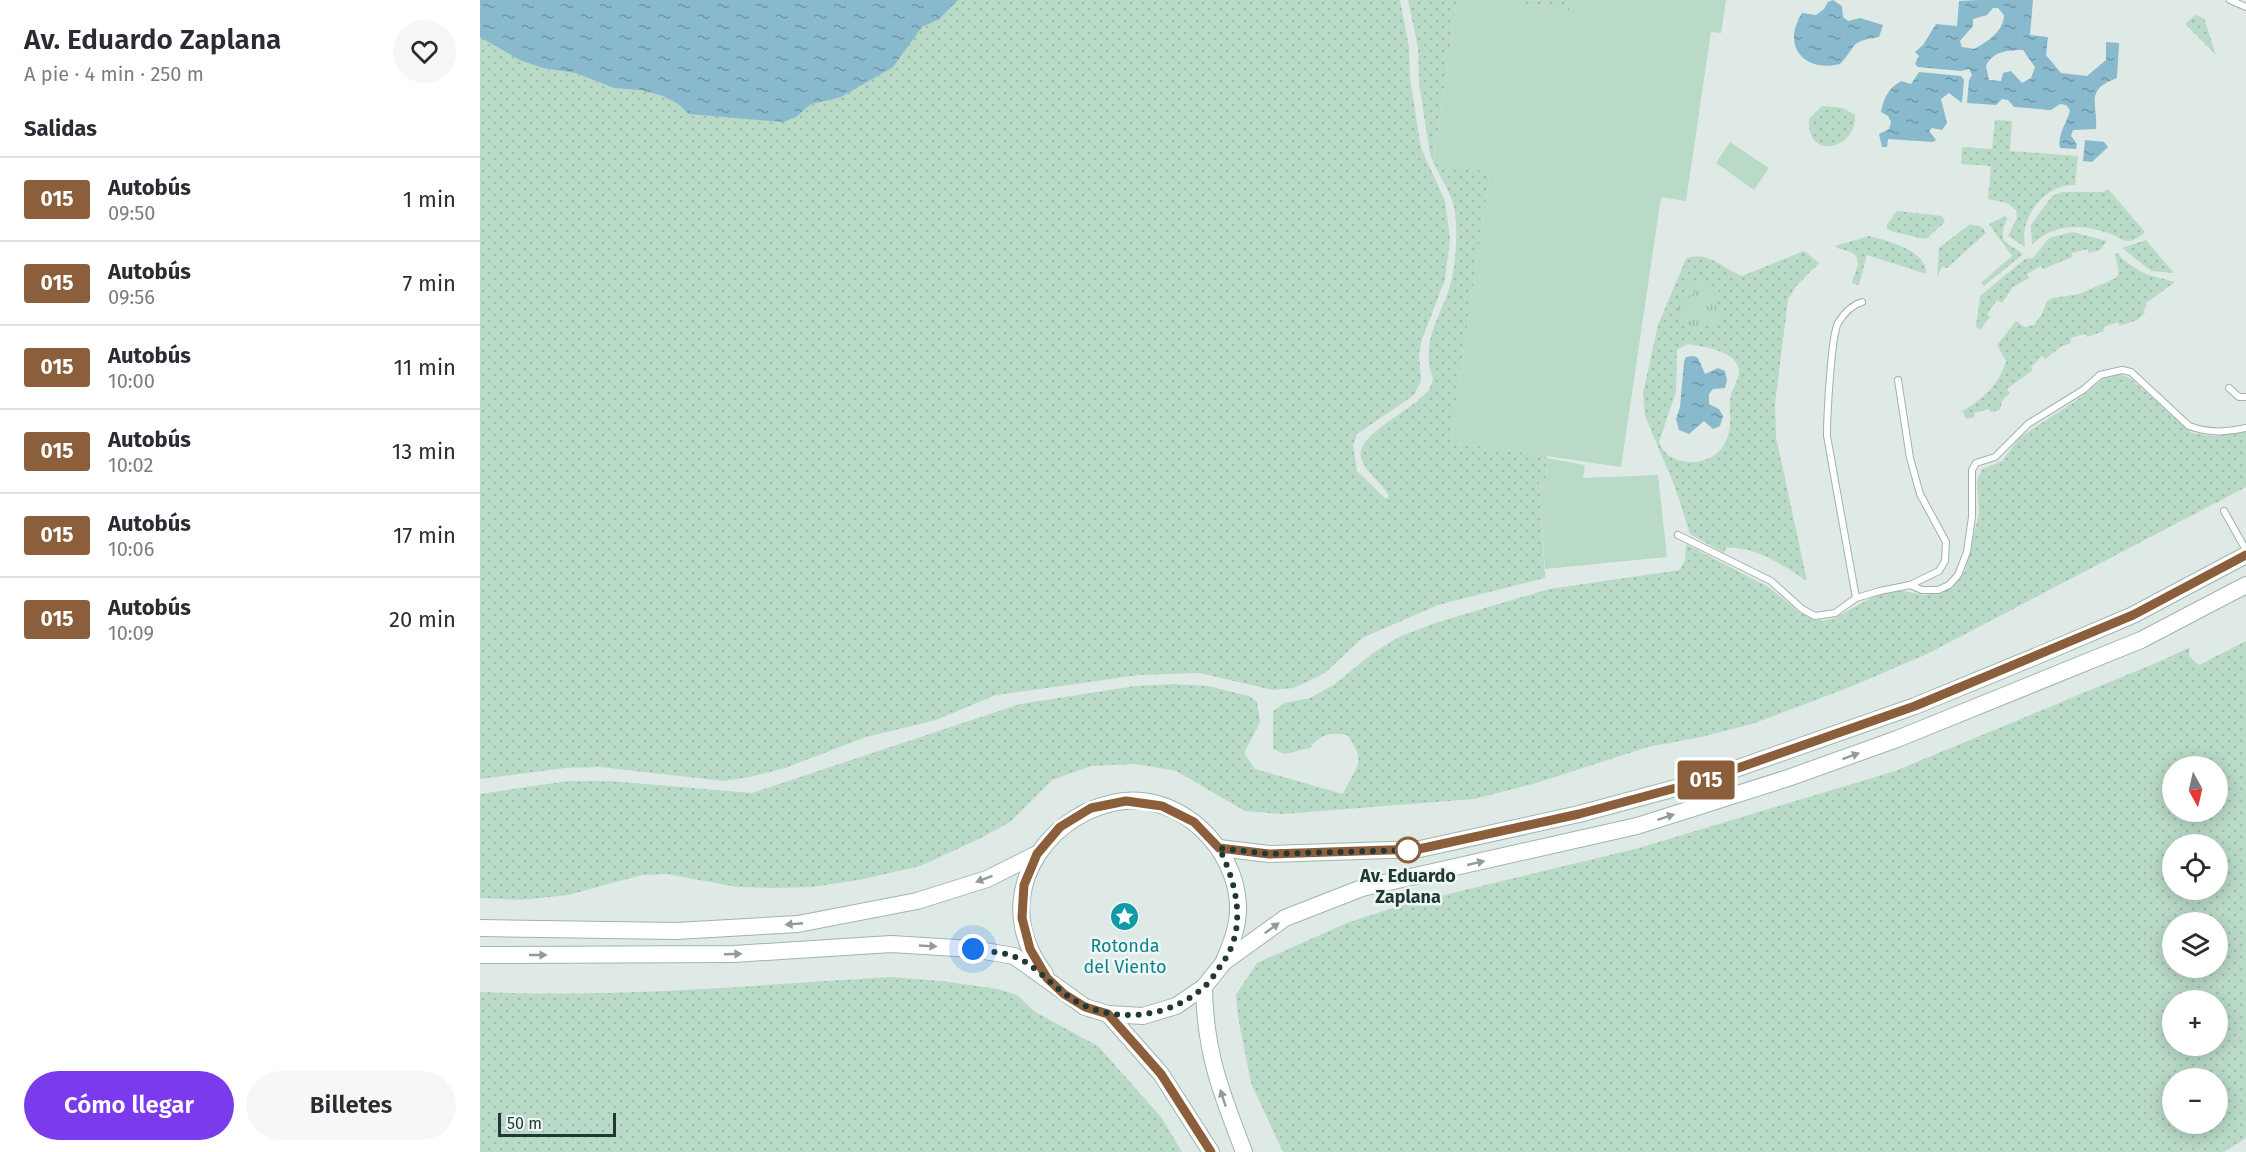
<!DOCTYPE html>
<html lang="es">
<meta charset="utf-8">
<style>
body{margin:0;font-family:"Fira Sans",sans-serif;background:#f7f7f7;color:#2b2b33;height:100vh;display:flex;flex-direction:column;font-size:22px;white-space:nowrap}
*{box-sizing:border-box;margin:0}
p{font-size:20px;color:#7c7c81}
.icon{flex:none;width:33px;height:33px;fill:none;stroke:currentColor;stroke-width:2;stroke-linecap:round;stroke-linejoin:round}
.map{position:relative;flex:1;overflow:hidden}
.drawer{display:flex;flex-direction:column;background:#fff;width:480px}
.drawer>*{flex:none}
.badge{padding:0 12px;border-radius:4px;font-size:21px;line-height:39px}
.needle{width:39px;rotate:172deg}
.tools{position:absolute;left:1682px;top:756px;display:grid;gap:12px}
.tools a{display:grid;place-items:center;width:66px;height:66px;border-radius:50%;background:#fff;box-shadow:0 3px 15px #0003;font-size:30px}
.scale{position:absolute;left:18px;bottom:15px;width:118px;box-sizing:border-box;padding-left:6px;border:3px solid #213936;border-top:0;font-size:16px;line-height:21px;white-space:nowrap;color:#213936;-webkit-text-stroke:4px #eff7f4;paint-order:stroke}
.you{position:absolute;width:30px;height:30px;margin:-15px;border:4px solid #fff;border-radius:50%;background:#1a73e8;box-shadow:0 0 0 9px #1a73e833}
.map>.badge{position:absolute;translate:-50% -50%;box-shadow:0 0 0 3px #fff}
h2{padding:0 24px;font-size:22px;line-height:54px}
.round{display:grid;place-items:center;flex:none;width:63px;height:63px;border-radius:32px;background:#f7f7f7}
.summary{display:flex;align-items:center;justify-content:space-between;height:102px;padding:0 24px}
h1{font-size:28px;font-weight:600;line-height:45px}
.button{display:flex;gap:12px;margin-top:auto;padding:12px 24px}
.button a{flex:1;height:69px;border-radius:36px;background:#7c3aed;color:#fff;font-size:24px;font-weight:600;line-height:69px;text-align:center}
.button a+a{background:#f7f7f7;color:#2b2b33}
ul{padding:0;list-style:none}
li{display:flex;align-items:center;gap:18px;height:84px;padding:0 24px;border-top:2px solid #e1e1e2}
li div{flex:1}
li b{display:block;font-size:22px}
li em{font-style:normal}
li .badge{min-width:66px;font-weight:700;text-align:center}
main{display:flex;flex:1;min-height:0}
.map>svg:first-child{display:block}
</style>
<main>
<section class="drawer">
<div class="summary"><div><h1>Av. Eduardo Zaplana</h1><p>A pie · 4 min · 250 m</p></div><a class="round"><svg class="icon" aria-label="heart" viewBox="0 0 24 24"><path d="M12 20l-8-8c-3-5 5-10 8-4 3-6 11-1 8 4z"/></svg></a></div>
<h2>Salidas</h2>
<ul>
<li><span class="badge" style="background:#8b5e3c;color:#fff">015</span><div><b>Autobús</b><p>09:50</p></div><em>1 min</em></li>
<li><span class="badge" style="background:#8b5e3c;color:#fff">015</span><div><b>Autobús</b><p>09:56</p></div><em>7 min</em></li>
<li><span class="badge" style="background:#8b5e3c;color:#fff">015</span><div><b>Autobús</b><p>10:00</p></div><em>11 min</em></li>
<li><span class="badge" style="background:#8b5e3c;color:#fff">015</span><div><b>Autobús</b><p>10:02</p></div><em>13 min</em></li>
<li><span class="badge" style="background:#8b5e3c;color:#fff">015</span><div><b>Autobús</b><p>10:06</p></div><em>17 min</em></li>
<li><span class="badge" style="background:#8b5e3c;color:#fff">015</span><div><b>Autobús</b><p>10:09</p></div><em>20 min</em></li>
</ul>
<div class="button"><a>Cómo llegar</a><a>Billetes</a></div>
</section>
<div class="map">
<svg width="1766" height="1152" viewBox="0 0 1766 1152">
<defs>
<pattern id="grass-dots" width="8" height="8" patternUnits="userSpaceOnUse" patternTransform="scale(1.5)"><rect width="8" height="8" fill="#b9dac7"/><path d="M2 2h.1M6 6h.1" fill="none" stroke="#9fbcac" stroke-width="1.8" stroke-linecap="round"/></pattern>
<pattern id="park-tufts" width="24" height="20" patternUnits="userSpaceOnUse" patternTransform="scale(1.5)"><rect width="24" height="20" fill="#b9dac7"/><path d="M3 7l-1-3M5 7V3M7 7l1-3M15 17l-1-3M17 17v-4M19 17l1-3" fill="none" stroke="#9fbcac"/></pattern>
<pattern id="water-ripples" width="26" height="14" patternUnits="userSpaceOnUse" patternTransform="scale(1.5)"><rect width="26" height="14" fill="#89b9cd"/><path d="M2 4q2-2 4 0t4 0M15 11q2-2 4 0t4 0" fill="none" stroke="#7097a7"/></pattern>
</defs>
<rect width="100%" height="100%" fill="#dfeae6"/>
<g fill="url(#grass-dots)" fill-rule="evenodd">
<path d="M0,0H920L929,47L930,78L941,148L965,201L970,239L965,280L942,339L939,354L941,381L934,395L877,434L873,445L877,471L906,499L909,496C902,483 885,472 881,458C874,436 934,409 948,391C950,388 952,383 953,378C939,342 962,316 971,282C976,261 978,235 975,213C972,191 957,174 950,154L939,83L938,48L928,0H977L953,163L1010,172L970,442L1067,456L1066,479H1059L1065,578L958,605L882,638L845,673L814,688L793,690L720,673L659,675L516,695L456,720L386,737L305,768L270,777L244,781L120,767L85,768L0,779Z"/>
<polygon points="1018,0 1091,0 1089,10"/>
<polygon points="1715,15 1724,18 1736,55 1705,24"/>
<path d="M1342,106L1363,108L1375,115C1377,150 1326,161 1329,119Z"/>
<path d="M1515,120L1532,121L1530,151L1598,156L1595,185C1571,184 1550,205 1545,228C1543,235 1545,241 1545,247L1528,236L1537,218L1536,210L1527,203L1508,199L1511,166L1481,164L1482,147L1512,149Z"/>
<path d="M1628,189L1665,232C1660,236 1655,241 1648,241C1641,241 1638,236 1631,234C1603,224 1574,222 1552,245L1551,225L1572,196L1582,192H1623Z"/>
<path d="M1417,211L1462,216L1465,222L1446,239C1434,236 1416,234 1407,229V224Z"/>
<path d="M1525,216L1527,219C1515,244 1528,242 1543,254L1504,286L1501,283L1532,256L1509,224Z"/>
<polygon points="1490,224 1502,227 1506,233 1467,268 1462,267 1457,277 1459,248"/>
<polygon points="1593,232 1627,241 1620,250 1609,253 1607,249 1592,253 1592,257 1563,269 1561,266 1547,274 1549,278 1533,287 1522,303 1517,300 1507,314 1510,317 1500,330 1496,327 1500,296 1545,259 1553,258 1569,238"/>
<path d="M1389,236C1408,241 1447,250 1446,274L1387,255L1379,285L1372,283C1374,272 1386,257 1368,251C1362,249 1359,250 1355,246Z"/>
<polygon points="1666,240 1694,273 1671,271 1642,248"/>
<path d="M1324,251L1339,263L1317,285L1308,299L1295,404L1296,437L1327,581C1302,565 1276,546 1246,548L1244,553L1210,534L1195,487L1165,416L1163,393L1178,325L1206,259C1225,249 1244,269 1262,276ZM1208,344C1224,347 1261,351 1259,374C1257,383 1251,391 1250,400C1249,419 1254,432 1241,449C1226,468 1187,467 1179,442L1196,392L1197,350Z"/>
<path d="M1635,253H1638L1643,260L1665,274L1695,282L1666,303L1667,306L1663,310L1665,313L1657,320L1640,326L1638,322L1623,327L1624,331L1607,337L1605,334L1590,338L1591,343L1582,346L1565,359L1562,356L1551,367L1553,370L1527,389L1530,393L1522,401L1520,410L1511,412L1509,409L1494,413L1495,417L1487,419L1482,411C1502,400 1519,385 1526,361L1517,345L1536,321L1545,327L1554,325L1562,314L1567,301L1573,298L1599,294L1636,278L1639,272Z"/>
<path d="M1638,373L1650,378L1712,433L1733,436L1766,432V487L1447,654L1375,685L1272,724L1221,737L1168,747L1053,784L994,799L803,814L765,811L696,771L656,764L611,766L572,780L530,822L499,839L440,866L379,880L332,887L295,888L257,887L187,874L162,875L88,895L41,900L0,898V794L88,781H130L272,793L540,704L656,686L694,684L728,686L769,696L777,702L780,722L764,753L775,769L863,794C876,765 888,763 867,735C850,732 840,734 830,748L805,754L793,749V711L805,703L830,698L855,684L893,653L919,637L955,623L1069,589L1200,570L1205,560L1206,544L1290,588L1320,613L1342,621L1355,618L1394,596L1417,590L1445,595L1472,588L1485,571L1499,513L1497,481L1502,469L1522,461L1540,437L1600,398L1626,376Z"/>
<path d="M1766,641V1138L1744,1152H803L771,1083L758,1017L756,995L777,963L867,923L919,906L1159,848L1415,771L1683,660L1710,647L1709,656L1719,665ZM1692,766H1737V812H1692ZM1692,844H1737V890H1692ZM1692,922H1737V968H1692ZM1692,1000H1737V1046H1692ZM1692,1078H1737V1124H1692Z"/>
<path d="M411,977L462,981L518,989L537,995L555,1012L618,1046L681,1117L702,1152H0V992C137,998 274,985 411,977Z"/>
</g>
<polygon fill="url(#park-tufts)" points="1210,278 1239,290 1234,302 1241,312 1240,322 1236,325 1226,322 1221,329 1209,332 1205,322 1197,316 1199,305 1216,291 1205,283"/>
<g fill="#b9dac7">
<polygon points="977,0 1018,0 1089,10 1091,0 1246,0 1241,33 1231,32 1206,201 1181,197 1141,467 970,442 1010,172 953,164"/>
<polygon points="1250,142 1289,168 1274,190 1236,163"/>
<polygon points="1067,458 1105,465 1103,478 1178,475 1187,557 1065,569 1059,478 1066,478"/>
</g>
<g fill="url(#water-ripples)" fill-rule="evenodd">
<polygon points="0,0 478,0 459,19 442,27 413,67 361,97 331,104 316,117 303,122 209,114 198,104 183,96 161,90 134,88 96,73 63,68 40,60 0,37"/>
<path d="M1353,0L1362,6L1363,17L1368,21L1380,18L1403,25L1399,37C1368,42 1379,44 1360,64C1324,73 1301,46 1322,13L1336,15L1344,9L1348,2Z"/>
<path d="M1498,0H1553L1550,35L1568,37L1566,55L1581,73L1607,76L1626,60V42L1639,43L1637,78C1604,90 1618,103 1616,129L1593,130L1591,136L1597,144L1596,149L1580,148C1577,133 1588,122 1590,110L1586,105L1580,104L1571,110L1534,107L1528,100L1522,99L1516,105L1487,103L1489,80L1492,75L1489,69L1481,71L1438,67L1435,64L1439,56L1435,52L1443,45L1456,24L1477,26L1479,1ZM1513,8H1518L1524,15C1524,31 1507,42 1494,49L1482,47L1480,41L1493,26V19L1507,15ZM1543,50L1555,67L1551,78L1542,83L1531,71L1523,73L1521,81L1509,80L1506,66C1512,51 1529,50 1543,50Z"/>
<path d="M1439,72L1481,76L1484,80L1482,103L1469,93L1461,99L1467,123L1462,130L1452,128L1449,131L1456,140L1453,142L1408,139L1407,147H1402L1399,134L1409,129L1411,122L1408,116L1401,112C1404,97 1408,89 1421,81L1431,84Z"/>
<polygon points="1605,140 1624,142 1628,147 1612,162 1603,161"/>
<polygon points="1214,356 1218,358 1225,374 1238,368 1245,371 1247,380 1245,388 1233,389 1229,394 1229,404 1239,409 1243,416 1240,426 1233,429 1224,421 1209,434 1199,430 1196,419 1200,407 1204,362 1206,357"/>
</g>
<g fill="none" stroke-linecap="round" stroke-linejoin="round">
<defs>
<g id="service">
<polyline points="1750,0 1766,7"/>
<polyline points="1418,380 1430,458 1440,494 1466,542 1465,561 1459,571 1430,585"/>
<polyline points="1749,388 1759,397 1766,397"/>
<polyline points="1744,511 1766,550"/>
<path d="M1198,535L1291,581L1322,609L1335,616L1355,613L1376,598L1400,591L1430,585L1442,590H1458L1469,585L1478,575L1487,552L1492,517V470L1496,463L1515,457L1548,424L1603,390L1620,375L1642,370L1651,372L1709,426C1728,433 1746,433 1766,428"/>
<path d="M1376,598L1347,436C1347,418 1351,336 1358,323C1364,313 1372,305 1382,302"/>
</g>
<g id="secondary">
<polyline points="739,848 789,854 940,849 1099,814 1218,782 1435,706 1559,655 1653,615 1766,555"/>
<polyline points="0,928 196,931 318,924 437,901 507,879 557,854"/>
<polyline points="0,955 254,954 411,944 493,949 534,956 605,1007 628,1014 663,1016 696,1006 724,987 744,962 805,918 882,888 1157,826 1308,778 1417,739 1661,640 1766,585"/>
<path d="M565,974C560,967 554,959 551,951C518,882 574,809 644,801C702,795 755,848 758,904C759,924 752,942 744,961"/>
<path d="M724,987C725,1053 741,1092 764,1152"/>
<polyline points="628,1014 681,1074 731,1152"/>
</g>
</defs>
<use href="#service" stroke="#a2b1ae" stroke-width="8"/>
<use href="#secondary" stroke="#9fb5b0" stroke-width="18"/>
<use href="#service" stroke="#fff" stroke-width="6"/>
<use href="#secondary" stroke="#fff" stroke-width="16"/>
</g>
<defs><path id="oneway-solid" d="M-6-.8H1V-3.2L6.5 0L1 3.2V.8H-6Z" transform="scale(1.5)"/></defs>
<g fill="#909c9a">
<use href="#oneway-solid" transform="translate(1371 756) rotate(-20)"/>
<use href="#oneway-solid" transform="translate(1186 817) rotate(-18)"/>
<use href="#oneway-solid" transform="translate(996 863) rotate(-13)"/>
<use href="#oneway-solid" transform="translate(504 879) rotate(159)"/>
<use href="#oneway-solid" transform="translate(314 924) rotate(175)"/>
<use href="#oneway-solid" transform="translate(792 928) rotate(-36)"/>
<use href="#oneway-solid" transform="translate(448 946) rotate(3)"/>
<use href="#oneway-solid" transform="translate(253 954) rotate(-2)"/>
<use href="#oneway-solid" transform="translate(58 955)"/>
<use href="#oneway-solid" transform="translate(743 1098) rotate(-108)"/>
</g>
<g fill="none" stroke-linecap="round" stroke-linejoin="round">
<defs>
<polyline id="line" points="731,1152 681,1074 628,1014 605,1007 584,994 567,978 550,949 542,918 543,901 544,885 557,854 580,827 611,808 646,801 682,806 714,822 739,848 789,854 939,849 1099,814 1218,782 1435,706 1653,615 1766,555"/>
</defs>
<use href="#line" stroke="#fff" stroke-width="14"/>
<use href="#line" stroke="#8b5e3c" stroke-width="9"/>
<path stroke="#213936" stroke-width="6" stroke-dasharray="0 10.8" d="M493,949C505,951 521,952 533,956C553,963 568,982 585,994C625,1025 687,1021 724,987C731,981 736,972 741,965C768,930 757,884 739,848L789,854L928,850"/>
</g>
<defs>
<symbol id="sight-disc" viewBox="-11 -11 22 22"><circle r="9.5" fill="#0f9aa8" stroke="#eff7f4"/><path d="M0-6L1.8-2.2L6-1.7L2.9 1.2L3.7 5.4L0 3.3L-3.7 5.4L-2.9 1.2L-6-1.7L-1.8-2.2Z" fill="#fff"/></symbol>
</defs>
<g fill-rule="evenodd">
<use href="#sight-disc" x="628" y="900" width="33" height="33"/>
</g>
<circle fill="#fff" stroke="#8b5e3c" stroke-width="3" cx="928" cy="850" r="12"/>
<g text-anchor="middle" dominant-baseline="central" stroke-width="5" stroke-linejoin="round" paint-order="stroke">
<g font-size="18" font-weight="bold" fill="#213936" stroke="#eff7f4">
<text x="928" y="876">Av. Eduardo<tspan x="928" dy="21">Zaplana</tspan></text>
</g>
<g font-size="18" fill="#0d838f" stroke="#eff7f4">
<text x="645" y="946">Rotonda<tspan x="645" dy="21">del Viento</tspan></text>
</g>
</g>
</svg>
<div class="tools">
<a><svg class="needle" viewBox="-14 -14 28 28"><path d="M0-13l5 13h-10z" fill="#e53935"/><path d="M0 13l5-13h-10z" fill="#7c7c81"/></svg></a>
<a><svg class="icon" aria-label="locate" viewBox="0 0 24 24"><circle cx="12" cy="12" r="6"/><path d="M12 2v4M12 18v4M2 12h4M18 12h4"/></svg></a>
<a><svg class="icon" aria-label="layers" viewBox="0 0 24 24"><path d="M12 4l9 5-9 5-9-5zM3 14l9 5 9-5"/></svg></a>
<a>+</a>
<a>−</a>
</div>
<div class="scale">50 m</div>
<div class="you" style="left:493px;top:949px"></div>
<b class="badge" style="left:1226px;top:780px;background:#8b5e3c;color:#fff">015</b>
</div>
</main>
